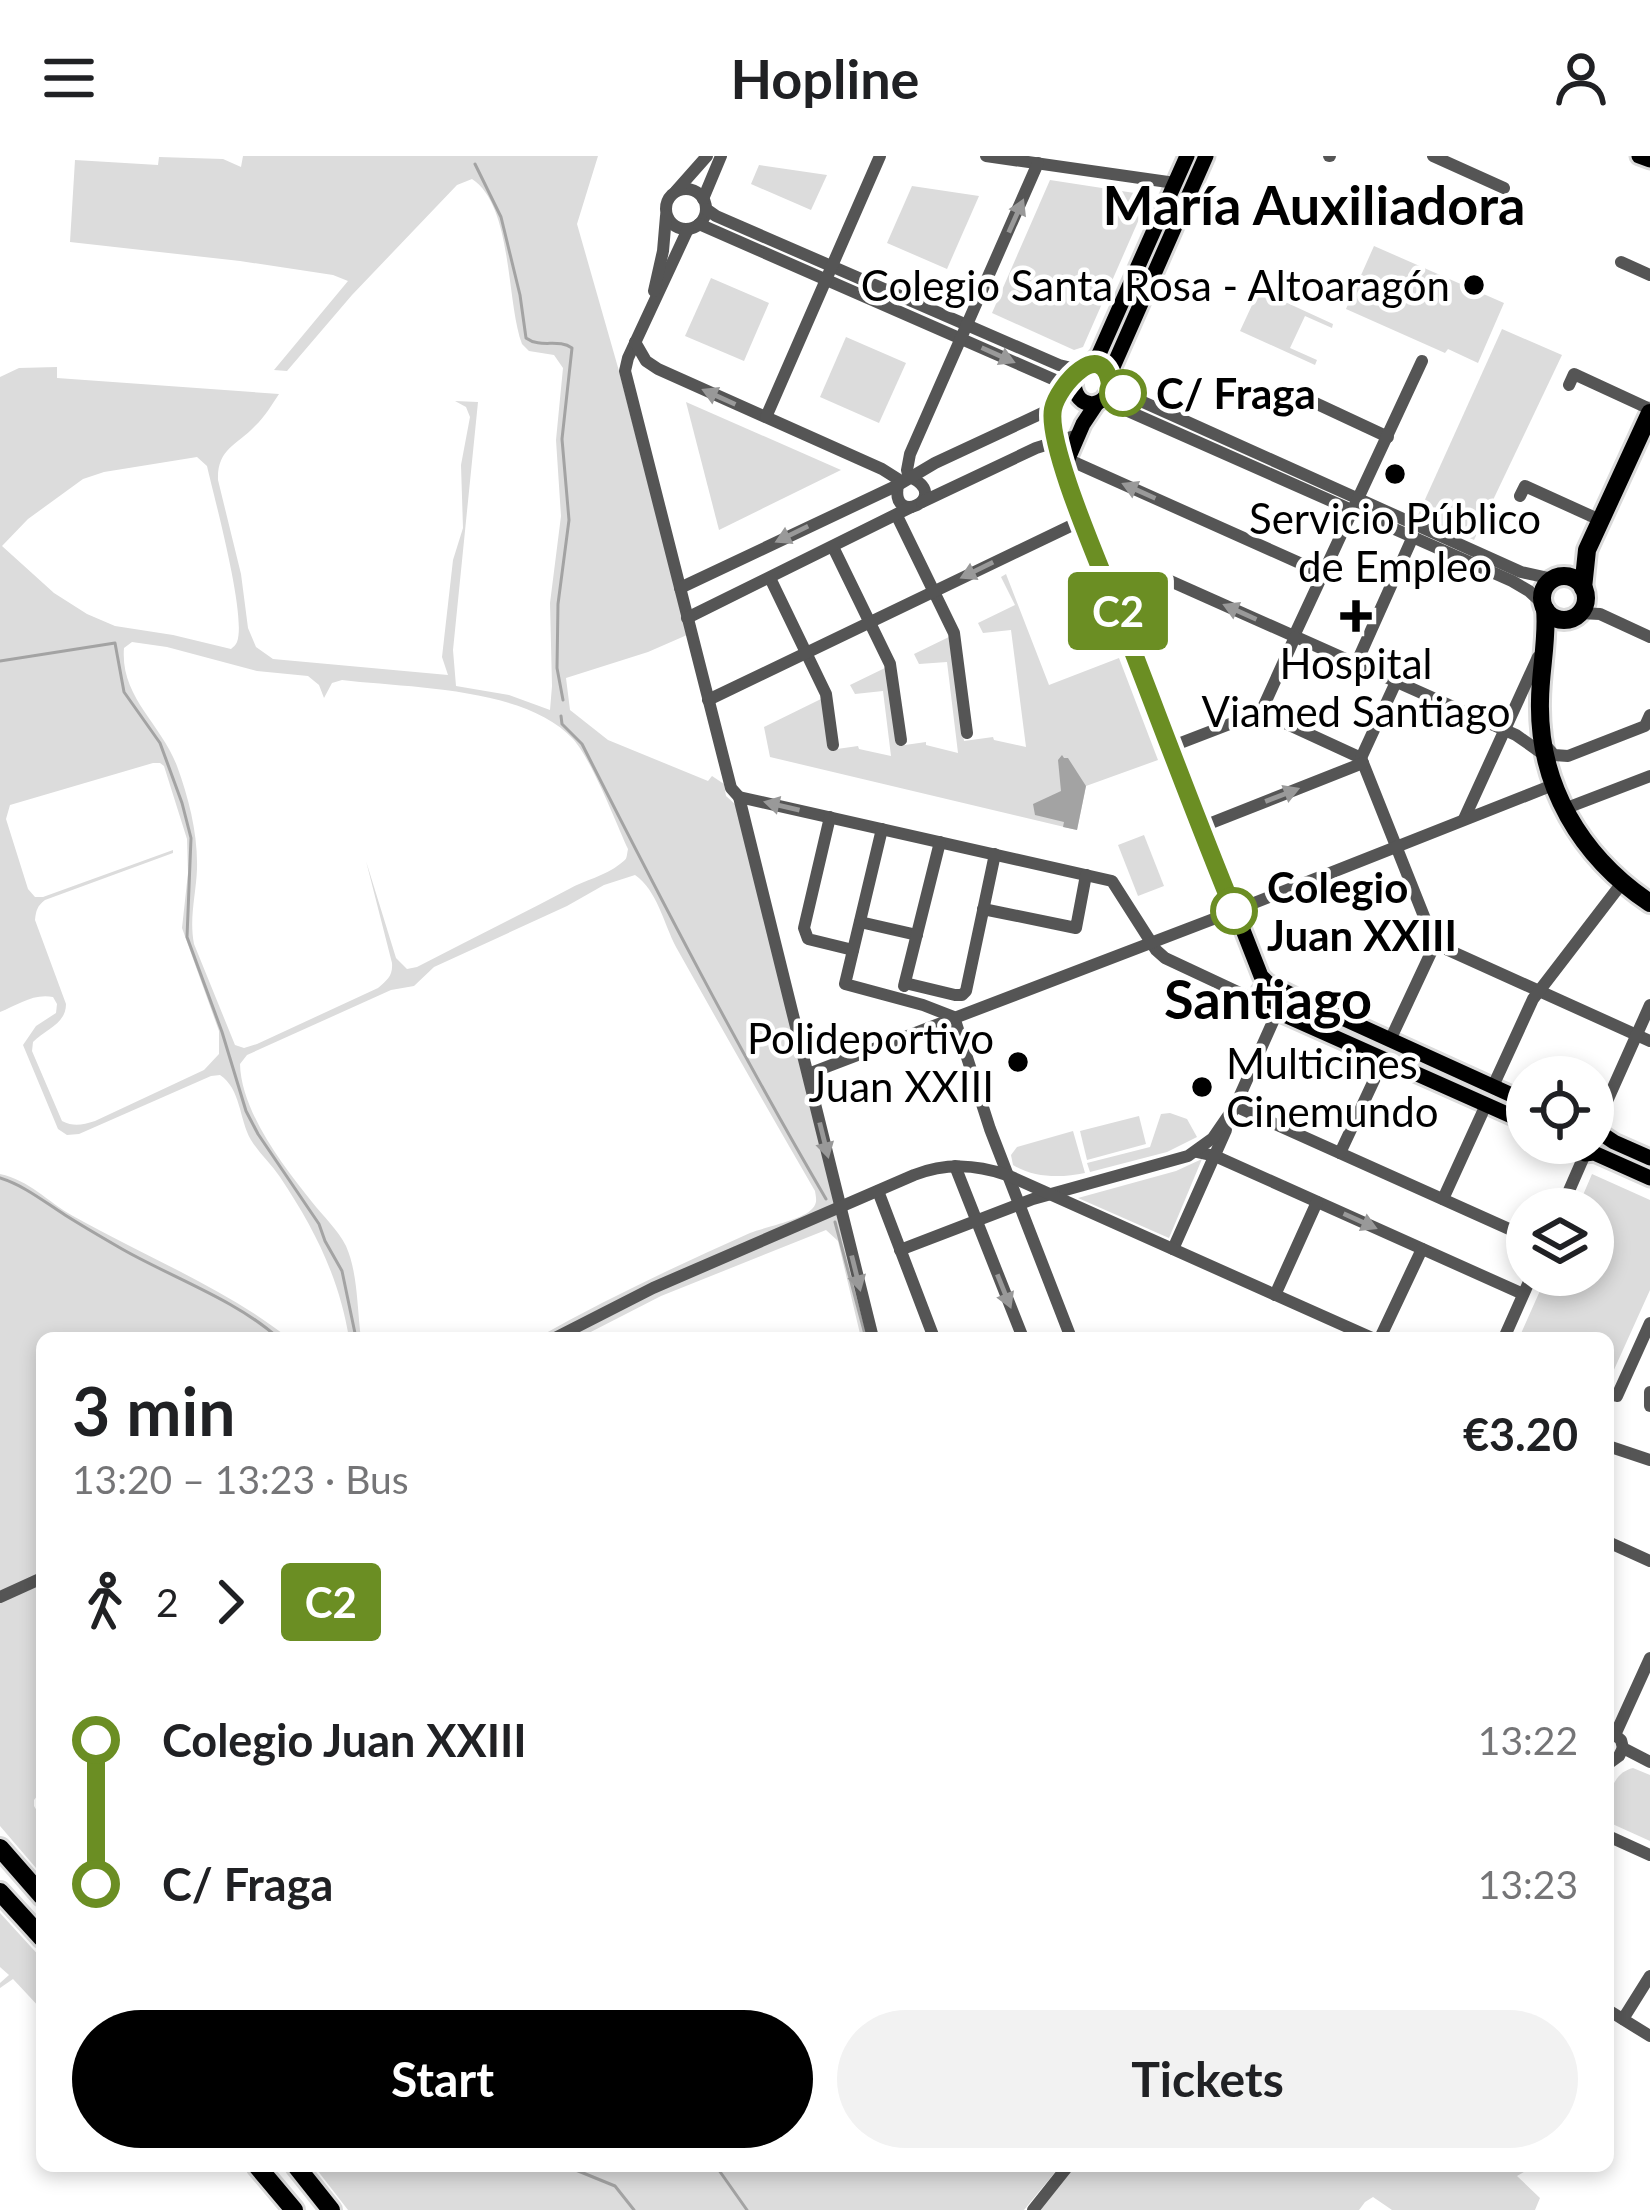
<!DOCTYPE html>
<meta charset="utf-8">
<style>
body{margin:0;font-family:Lato,sans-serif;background:#f2f2f2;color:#202124;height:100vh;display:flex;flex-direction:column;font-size:45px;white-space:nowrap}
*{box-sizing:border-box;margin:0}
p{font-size:39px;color:#757577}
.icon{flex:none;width:66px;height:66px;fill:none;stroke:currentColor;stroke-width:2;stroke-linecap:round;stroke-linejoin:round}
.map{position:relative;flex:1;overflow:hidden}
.drawer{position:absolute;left:36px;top:1176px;width:1578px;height:840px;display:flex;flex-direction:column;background:#fff;border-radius:18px;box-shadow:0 6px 18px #0003}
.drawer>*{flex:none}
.badge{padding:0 24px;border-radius:9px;font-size:42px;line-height:78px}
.fabs{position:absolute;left:1506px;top:900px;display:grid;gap:24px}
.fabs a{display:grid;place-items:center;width:108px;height:108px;border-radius:50%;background:#fff;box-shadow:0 6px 18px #0003;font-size:60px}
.map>.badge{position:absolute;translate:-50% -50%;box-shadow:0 0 0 6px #fff}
.legs{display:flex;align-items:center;gap:18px;height:132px;padding:0 36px;font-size:39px}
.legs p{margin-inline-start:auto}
.head{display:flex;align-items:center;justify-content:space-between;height:204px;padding:0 36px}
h1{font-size:66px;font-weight:700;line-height:90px}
.primary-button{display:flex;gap:24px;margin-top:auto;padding:24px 36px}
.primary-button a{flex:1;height:138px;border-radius:72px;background:#000;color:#fff;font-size:48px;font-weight:700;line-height:138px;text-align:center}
.primary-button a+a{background:#f2f2f2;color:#202124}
ul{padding:0 36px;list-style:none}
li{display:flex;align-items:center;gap:42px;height:144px;font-size:45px}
li i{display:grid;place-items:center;width:18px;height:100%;margin:0 15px;background:currentColor}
li i::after{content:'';width:30px;height:30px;margin:-15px;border:9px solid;border-radius:50%;background:#fff}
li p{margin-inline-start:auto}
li:first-child i{background:linear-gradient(#0000 50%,currentColor 0)}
li:last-child i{background:linear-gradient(currentColor 50%,#0000 0)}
header{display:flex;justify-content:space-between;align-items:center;height:156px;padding:0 36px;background:#fff;font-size:54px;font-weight:700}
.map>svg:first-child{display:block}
</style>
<header><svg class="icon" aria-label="menu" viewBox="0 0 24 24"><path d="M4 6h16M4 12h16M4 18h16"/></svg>Hopline<svg class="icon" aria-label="person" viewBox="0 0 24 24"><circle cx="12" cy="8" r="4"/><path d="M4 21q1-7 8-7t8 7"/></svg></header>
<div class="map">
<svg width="1650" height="2054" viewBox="0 0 1650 2054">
<rect width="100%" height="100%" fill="#fff"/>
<g fill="#dcdcdc" fill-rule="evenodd">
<path d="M243,0H598L577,68L619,215L687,479L648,496L566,522L570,554L608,584L708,625L712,620L724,628L726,640L736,649L870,1182H861L838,1085L826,1074L661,1140L579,1182H537C606,1143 678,1109 750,1077C765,1071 802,1064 812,1053C818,1047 816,1042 815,1035C768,954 722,873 676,791C664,768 657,734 635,719L604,729L567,750L434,811L414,830L391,834L247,899L240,908C241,955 283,1010 312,1046C323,1060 338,1074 346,1090C358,1117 357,1153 361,1182H349C339,1121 314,1072 280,1021C271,1008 259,997 251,984C239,963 241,933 220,919L211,920L79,978L67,979L58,973L23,889L36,870L56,857L57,848L53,841C34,837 17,849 0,856V221L19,212L57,211V222L279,238C272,248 265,261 255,270C236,290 217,293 218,324L241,418L248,472L256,491L273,503L448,519L442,501L453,404L463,372L461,309L470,261L466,251L455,245L478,246L453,494L456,530L509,539L550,554L552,530L550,447L561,360L556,284L563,212L554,199L529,195L522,188C506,145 513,50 472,23L457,29L352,139L287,215L274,214L348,125L333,119L240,105L70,86L75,4L158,9L159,1L223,3L241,11ZM197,301L207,310C214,341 247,461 237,486C236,489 233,491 231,493L173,479L115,470L87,458L54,437L2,390L28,363L83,323L104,316ZM132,486L167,491L257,515L308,520L319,529L324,542L332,527L342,524C409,532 526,531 573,583C592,604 615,665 628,693C626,703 628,702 620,708C605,720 585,724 569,733C518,760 467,785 417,811L407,813L396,802L366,705L392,807C393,820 387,824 378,832L257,888L244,892L235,889L194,788C189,762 196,739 197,713C198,678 189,643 177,610C161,567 120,541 124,492ZM153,607H160L164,610L187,683L188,717L182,772L219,875V898L204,914L95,965C82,969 74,971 62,965L32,895L33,886C46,873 66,868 66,848L35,764C36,755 37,750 45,744L173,697V694L43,741H35L28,733L6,663L10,649Z"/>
<polygon points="759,9 827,19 811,54 751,28"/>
<polygon points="1050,24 1141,38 1147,45 1083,191 1074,194 992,157"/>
<polygon points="912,30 979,40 947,113 887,87"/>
<polygon points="1374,90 1504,147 1478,207 1448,193 1445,197 1346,153"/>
<polygon points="711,122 769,147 744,205 685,180"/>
<polygon points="1259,134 1333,168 1332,172 1305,160 1290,192 1317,204 1315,209 1240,175"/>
<polygon points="1502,173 1562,199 1474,384 1418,359"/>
<polygon points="846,181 906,207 879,267 820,241"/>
<polygon points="686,246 841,314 719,374"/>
<polygon points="1006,418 1049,529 1119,502 1158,604 1086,630 1077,674 770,601 764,571 823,542 830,594 858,590 859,593 891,600 883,535 855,538 850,529 887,511 898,590 926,586 926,589 958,597 947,506 919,508 914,498 951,480 964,585 993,581 994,584 1026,591 1011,474 983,477 978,467 1015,449 1001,421"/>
<polygon points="1144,679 1164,730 1138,740 1118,689"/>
<polygon points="1170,957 1187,963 1197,981 1167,996 1090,1016 1087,1007 1150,991 1161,958"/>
<polygon points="1139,960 1146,988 1087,1004 1080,975"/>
<path d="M1073,975L1085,1017C1061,1022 1034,1022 1013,1009L1011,999L1017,991Z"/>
<polygon points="1202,1003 1169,1082 1078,1042 1176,1015"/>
<path d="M0,1018C29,1024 48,1046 73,1060C142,1099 227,1133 288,1182H42V1634L34,1644V1650L42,1663V1719L0,1670Z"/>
<polygon points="1592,1018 1650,1044 1650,1134 1608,1227 1608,1182 1519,1182 1547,1119 1593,1119 1593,1053 1577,1053"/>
<path d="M1633,1612L1650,1619V1685L1608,1666C1608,1645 1609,1618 1633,1612Z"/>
<polygon points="0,1757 42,1803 42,1854 13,1823 0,1832 0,1827 9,1819 0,1811"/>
<polygon points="314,2010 1060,2010 1024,2054 348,2054"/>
<polygon points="1075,2010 1534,2010 1517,2020 1540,2042 1535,2054 1392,2054 1373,2041 1365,2046 1359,2054 1039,2054"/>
</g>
<polygon fill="#a3a3a3" points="1062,599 1064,602 1068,602 1086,630 1077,674 1063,671 1064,666 1035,659 1033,648 1061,635 1058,604"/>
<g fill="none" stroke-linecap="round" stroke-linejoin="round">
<g stroke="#a3a3a3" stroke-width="3">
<path d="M475,8L501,61L520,139L526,182C541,193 558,182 572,192L562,283L569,364L558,448L557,512L563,544"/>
<polyline points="0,505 115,487 124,536 160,587 182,647 191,682 187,781 222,876 246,955 258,978 319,1068 325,1085 342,1115 356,1182"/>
<path d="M561,560L562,568L582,588C660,742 739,894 826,1043"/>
<path d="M0,1022C25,1030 43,1045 65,1059C84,1071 103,1082 122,1093C171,1121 238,1145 278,1182"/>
<polyline points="835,1066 866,1182"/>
<polyline points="566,2010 615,2030 634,2054"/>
<polyline points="716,2010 747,2054"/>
</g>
<defs>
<g id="major">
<path d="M1187,0L1099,198C1090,211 1075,217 1065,231C1039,264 1062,307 1074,342L1261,820L1268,827L1294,840L1527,946"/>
<polyline points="1639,0 1650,4"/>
<path d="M1075,220C1068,262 1124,253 1105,214"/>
<polyline points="1109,220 1206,0"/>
<polyline points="1064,312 1083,268 1097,247"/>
<polyline points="1268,827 1260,835 1259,846 1271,853 1527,967"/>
<polyline points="1593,972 1614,986 1650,1002"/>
<polyline points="1568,987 1585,998 1594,997 1650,1022"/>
</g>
<g id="highway">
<circle cx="1564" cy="442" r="22"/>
<polyline points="1583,432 1587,394 1650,257"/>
<path d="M1545,453C1548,481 1540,516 1540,545C1538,629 1581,701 1650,747"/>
<polyline points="0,1692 42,1740"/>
<polyline points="0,1736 42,1782"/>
<polyline points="257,2010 294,2054"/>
<polyline points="296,2010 331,2054"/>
</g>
</defs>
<use href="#major" stroke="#dbdbdb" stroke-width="21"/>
<use href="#highway" stroke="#dbdbdb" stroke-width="24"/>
<g stroke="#555" stroke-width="12">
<polyline points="986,0 1175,27"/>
<polyline points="1329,0 1330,0"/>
<polyline points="1433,0 1504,32"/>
<circle cx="686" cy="53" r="20"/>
<polyline points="676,35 707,0"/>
<polyline points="703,43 721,0"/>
<polyline points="706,53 716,60 1059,209 1080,214"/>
<polyline points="699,68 1071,231"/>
<polyline points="688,73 628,202 625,215 731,632 739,641 873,1182"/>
<polyline points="1621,106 1650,119"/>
<polyline points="654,135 663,95 666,60"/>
<polyline points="635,186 646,205 658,213 882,313 901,325"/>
<polyline points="1110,228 1123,237 1521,416 1553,423"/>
<polyline points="1569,229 1574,218 1650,253"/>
<polyline points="1103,244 1512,425 1529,435 1542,447"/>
<polyline points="1313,246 1388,281"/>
<polyline points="766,261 880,0"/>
<polyline points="1067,303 1322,417"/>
<polyline points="909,322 907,314 910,298 1038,7"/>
<path d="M898,329C890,372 951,342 912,322"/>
<polyline points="1520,340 1525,330 1600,364"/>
<polyline points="922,346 1036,292 1078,279"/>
<polyline points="897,360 954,477 967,577"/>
<polyline points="833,391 890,508 901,584"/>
<polyline points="770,422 826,538 833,589"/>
<polyline points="680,432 898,329 935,307 1053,252"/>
<polyline points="1113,442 1157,425 1168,424 1516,579 1543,598"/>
<polyline points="1580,457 1600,458 1650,481"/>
<polyline points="687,462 911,351"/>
<polyline points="1294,480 1422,205"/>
<polyline points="1356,508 1411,385"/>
<polyline points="708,544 1083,364"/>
<polyline points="1261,556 1361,602 1435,788 1650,885"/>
<polyline points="1261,556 1295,481"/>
<polyline points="1546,590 1554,599 1568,600 1645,570 1650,559"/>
<polyline points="1170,591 1261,556"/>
<polyline points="1361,602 1396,526"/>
<polyline points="739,641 1112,725 1156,794 1165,802 1259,846"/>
<polyline points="1564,653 1650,620"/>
<polyline points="830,661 804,772 808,783 853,794"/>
<polyline points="1464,663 1538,501"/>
<polyline points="1201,671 1363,607"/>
<polyline points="882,673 845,828 923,849 954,861 990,973 1071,1182"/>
<polyline points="983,753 1076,772 1086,719"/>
<polyline points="860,766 917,779"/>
<polyline points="905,827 955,839 962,839 966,835 995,698"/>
<polyline points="904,830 940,686"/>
<polyline points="1391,882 1435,788"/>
<polyline points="808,918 1216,762 1553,629"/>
<polyline points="1494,928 1533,843 1622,727"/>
<polyline points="1235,950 1527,1081"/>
<polyline points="1233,955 1275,861 1278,849 1273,830"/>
<polyline points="1595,972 1650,849"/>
<polyline points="1197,996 1215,1000 1523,1138"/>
<polyline points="1340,997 1383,905"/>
<polyline points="955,1010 1023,1182"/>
<polyline points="878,1035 934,1182"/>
<polyline points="1443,1043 1485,951"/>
<polyline points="1561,1053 1585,998"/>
<polyline points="1173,1093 1226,974"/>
<polyline points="900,1094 1033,1043 1188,1000 1213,982 1235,950"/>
<polyline points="1275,1139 1317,1046"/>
<path d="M555,1182L653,1132L914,1019C946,1007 974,1008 1007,1019L1372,1182"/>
<polyline points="1380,1182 1422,1093"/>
<polyline points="1504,1182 1532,1119"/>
<polyline points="1650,1236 1650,1250"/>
<polyline points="1608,1238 1617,1240 1650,1167"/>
<polyline points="1608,1290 1650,1304"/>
<polyline points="1608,1386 1650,1405"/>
<polyline points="0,1441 42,1422"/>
<polyline points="1615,1579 1650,1502"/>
<polyline points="1615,1579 1621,1584 1623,1592 1650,1606"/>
<polyline points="1608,1608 1619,1600 1623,1592"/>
<polyline points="1608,1680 1650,1699"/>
<polyline points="1608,1854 1650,1880"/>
<polyline points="1623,1863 1650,1820"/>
<polyline points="1033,2054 1068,2010"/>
</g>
<use href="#major" stroke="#000" stroke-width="15"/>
<use href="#highway" stroke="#000" stroke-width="18"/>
</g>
<defs><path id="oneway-solid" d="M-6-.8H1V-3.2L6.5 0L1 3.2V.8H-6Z" transform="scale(3)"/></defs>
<g fill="#999">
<use href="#oneway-solid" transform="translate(1016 60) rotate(-66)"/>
<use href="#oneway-solid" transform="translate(998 199) rotate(24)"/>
<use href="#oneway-solid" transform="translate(719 241) rotate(-156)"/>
<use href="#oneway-solid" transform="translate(1139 335) rotate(-156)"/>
<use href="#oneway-solid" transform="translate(792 378) rotate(154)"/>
<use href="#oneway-solid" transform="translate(977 414) rotate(154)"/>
<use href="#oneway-solid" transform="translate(1240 456) rotate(-156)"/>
<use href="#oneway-solid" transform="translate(1282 639) rotate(-21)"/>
<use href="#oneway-solid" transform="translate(782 650) rotate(-167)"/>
<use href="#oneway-solid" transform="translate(824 984) rotate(76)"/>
<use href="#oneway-solid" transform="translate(1360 1065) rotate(24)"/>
<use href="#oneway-solid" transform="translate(856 1117) rotate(76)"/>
<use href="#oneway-solid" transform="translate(1004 1135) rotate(68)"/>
</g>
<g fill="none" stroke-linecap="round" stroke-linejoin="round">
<defs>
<path id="line-1" d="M1123,237L1110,228C1102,181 1058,229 1053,253C1046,289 1102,414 1117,454C1156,554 1193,655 1234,755"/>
</defs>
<use href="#line-1" stroke="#fff" stroke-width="27"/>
<use href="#line-1" stroke="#6b8e23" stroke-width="18"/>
</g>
<g fill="#000" stroke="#fff" stroke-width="4.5">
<circle cx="1474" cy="129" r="12"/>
<circle cx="1395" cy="318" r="12"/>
<path d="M1350 442h12v12h12v12h-12v12h-12v-12h-12v-12h12z"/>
<circle cx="1018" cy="906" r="12"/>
<circle cx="1202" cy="931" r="12"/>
</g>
<g fill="#fff" stroke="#6b8e23" stroke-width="6">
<circle cx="1123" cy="237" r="21"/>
<circle cx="1234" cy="755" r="21"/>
</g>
<g text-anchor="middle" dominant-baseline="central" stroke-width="9" stroke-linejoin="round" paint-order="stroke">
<g font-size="42" fill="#000" stroke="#fff" text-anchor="end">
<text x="1450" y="129">Colegio Santa Rosa - Altoaragón</text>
<text x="1395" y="362" text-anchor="middle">Servicio Público<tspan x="1395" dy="48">de Empleo</tspan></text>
<text x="1356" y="507" text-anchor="middle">Hospital<tspan x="1356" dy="48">Viamed Santiago</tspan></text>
<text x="994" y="882">Polideportivo<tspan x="994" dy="48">Juan XXIII</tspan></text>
<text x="1226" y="907" text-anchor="start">Multicines<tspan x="1226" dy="48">Cinemundo</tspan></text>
</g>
<g font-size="42" font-weight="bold" fill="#000" stroke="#fff" text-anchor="start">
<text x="1156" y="237">C/ Fraga</text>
<text x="1267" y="731">Colegio<tspan x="1267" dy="48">Juan XXIII</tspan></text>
</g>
<g font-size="54" font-weight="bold" fill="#000" stroke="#fff">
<text x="1314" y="48">María Auxiliadora</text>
<text x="1268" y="842">Santiago</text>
</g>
</g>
</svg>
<div class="fabs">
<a><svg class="icon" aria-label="locate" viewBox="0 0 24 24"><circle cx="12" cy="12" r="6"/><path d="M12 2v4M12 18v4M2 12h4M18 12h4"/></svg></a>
<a><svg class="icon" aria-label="layers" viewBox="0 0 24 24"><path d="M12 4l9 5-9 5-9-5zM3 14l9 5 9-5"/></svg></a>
</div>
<b class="badge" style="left:1118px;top:455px;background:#6b8e23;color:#fff">C2</b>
<section class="drawer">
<div class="head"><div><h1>3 min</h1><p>13:20 – 13:23 · Bus</p></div><b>€3.20</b></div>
<div class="legs"><svg class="icon" aria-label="walk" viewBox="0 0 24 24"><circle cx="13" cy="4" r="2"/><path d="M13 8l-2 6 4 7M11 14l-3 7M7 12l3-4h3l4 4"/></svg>2<svg class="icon" aria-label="forward" viewBox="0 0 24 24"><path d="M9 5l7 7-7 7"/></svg><b class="badge" style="background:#6b8e23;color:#fff">C2</b></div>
<ul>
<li><i style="color:#6b8e23"></i><b>Colegio Juan XXIII</b><p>13:22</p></li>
<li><i style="color:#6b8e23"></i><b>C/ Fraga</b><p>13:23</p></li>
</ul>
<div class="primary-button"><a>Start</a><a>Tickets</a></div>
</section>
</div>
